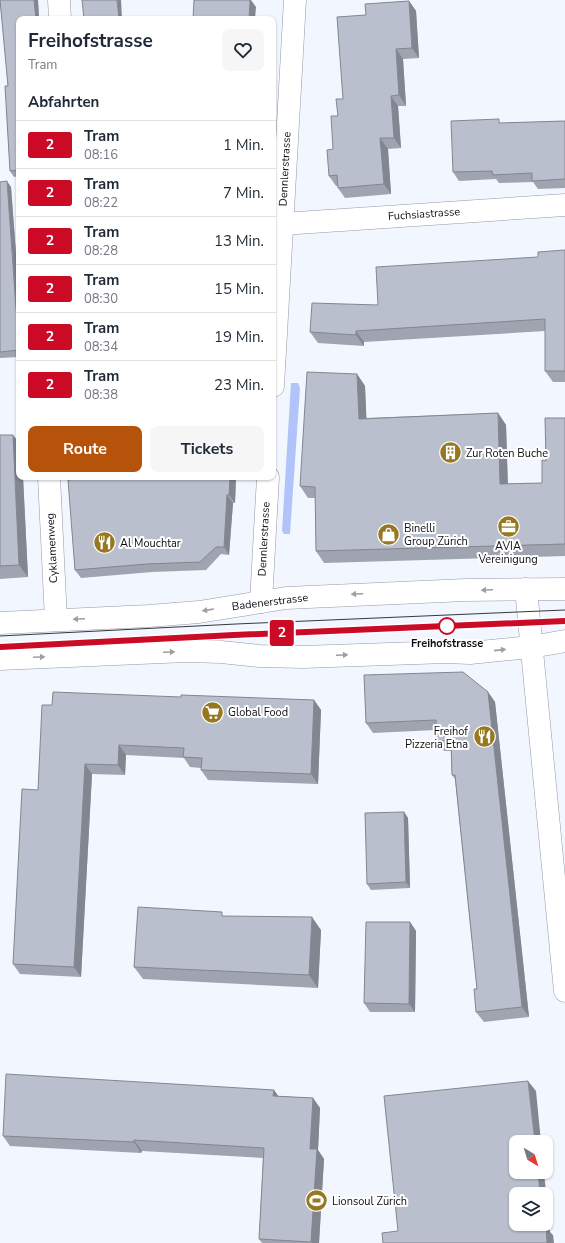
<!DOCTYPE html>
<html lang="de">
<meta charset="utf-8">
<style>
body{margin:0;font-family:"Nunito Sans",sans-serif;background:#f6f6f7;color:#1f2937;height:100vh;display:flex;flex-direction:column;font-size:15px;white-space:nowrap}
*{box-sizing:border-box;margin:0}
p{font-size:13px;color:#747a83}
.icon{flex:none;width:22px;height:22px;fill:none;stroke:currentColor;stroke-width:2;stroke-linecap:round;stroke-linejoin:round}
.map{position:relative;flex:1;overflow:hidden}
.sheet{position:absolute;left:16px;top:16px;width:260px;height:464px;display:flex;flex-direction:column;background:#fff;border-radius:8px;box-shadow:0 1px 3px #0004}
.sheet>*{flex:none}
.badge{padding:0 8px;border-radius:3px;font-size:14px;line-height:26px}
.needle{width:26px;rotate:142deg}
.tools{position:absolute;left:509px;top:1135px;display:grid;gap:8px}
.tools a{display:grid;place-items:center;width:44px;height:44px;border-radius:8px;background:#fff;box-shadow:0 1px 3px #0004;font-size:20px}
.map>.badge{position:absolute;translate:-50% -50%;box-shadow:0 0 0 2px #fff}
h2{padding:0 12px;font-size:15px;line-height:36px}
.round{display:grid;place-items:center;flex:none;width:42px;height:42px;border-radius:8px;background:#f6f6f7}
.head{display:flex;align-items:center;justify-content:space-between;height:68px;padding:0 12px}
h1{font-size:19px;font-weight:700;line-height:30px}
.cta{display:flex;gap:8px;margin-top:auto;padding:8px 12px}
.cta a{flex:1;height:46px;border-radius:8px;background:#b45309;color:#fff;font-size:16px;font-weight:700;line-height:46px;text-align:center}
.cta a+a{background:#f6f6f7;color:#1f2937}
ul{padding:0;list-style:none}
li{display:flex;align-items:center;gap:12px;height:48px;padding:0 12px;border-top:1px solid #e0e1e3}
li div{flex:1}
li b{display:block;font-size:15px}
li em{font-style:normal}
li .badge{min-width:44px;font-weight:700;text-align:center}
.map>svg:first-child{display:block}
</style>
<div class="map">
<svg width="565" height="1243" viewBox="0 0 565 1243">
<rect width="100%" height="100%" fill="#f2f6fe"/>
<polygon fill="#b0c4fa" points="291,383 298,383 300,388 290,534 284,534 282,531"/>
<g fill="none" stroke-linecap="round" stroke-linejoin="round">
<defs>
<g id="street">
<polyline points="59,0 60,19"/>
<polyline points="282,224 565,205"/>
<polyline points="273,386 295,0"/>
<polyline points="49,477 56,620"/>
<polyline points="526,589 565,991"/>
<polyline points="261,602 268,477"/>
</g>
<g id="secondary">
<polyline points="0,623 149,616 199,612 286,598 466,590 565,589"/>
<polyline points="0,659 186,651 221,652 259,656 303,657 446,652 470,653 531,647 565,641"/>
</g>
</defs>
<use href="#street" stroke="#9499a6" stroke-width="23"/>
<use href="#secondary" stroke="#9499a6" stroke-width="23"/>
<use href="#street" stroke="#fff" stroke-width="22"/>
<use href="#secondary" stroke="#fff" stroke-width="22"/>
<g stroke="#36393e" stroke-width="1">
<polyline points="0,636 236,624 565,610"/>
<polyline points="0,647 234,635 565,621"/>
</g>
</g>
<g fill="#a0a4b0">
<polygon points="0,0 38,0 39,19 19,19 19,176 14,177 10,171 5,86 8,86"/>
<polygon points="409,1 416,11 419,58 403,59 406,106 398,106 401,148 388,149 391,194 345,198 338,188 338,186 336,186 329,176 333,149 338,116 343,99"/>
<polygon points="565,121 565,188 538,189 533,182 499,183 496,179 459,181 453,172 502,123"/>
<polygon points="0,182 11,187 19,294 19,357 0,358"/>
<polygon points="565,250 565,382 553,382 545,371 545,331 364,342 364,346 318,343 310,332 378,305 538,257"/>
<polygon points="357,374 365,386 366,418 498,413 506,425 508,484 542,483 546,461 565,418 565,556 324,563 316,551 315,498 308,498 300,486"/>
<polygon points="0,435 13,435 19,443 19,477 23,477 28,577 0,579"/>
<polygon points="70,477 236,477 235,503 233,503 229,555 221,554 206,570 152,572 81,578 75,570"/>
<polygon points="488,692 495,702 529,1017 484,1022 476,1012 477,989 455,779 452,775 451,751 444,751 436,741 436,730 373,733 366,723"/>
<polygon points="181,697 314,700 321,710 318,784 208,780 201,770 201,768 190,767 184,758 126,755 125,775 92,774 81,977 20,974 13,964 38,790 52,705"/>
<polygon points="404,812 408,818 410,888 371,890 367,884"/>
<polygon points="410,922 416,931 415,1012 370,1012 364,1003"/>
<polygon points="321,930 318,988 143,979 134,967"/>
<polygon points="274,1090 278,1096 313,1098 320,1108 318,1150 324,1159 319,1243 262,1243 259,1239 263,1158 142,1151 141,1153 10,1146 3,1136"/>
</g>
<g fill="#828690">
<polygon points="34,0 38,0 39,19 36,19"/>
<polygon points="117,0 121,0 122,19 119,19"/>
<polygon points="250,0 251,0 256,7 255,19 249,19"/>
<polygon points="409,1 416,11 419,58 412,48"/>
<polygon points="396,49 403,59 406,106 399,95"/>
<polygon points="391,96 398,106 401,148 394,138"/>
<polygon points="380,138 388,149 391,194 384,184"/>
<polygon points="7,181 11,187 19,294 19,344"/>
<polygon points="356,331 364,342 364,346 356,335"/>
<polygon points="357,374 365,386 367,430 359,419"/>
<polygon points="498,413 506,425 508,495 500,484"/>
<polygon points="13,435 19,443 19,477 23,477 28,577 19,565"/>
<polygon points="230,477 236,477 235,503 229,495"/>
<polygon points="227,495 233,503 229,555 224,547"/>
<polygon points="488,692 495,702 529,1017 522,1007"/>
<polygon points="314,700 321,710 318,784 311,774"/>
<polygon points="119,745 126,755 125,775 118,765"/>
<polygon points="85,764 92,774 81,977 74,967"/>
<polygon points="404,812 408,818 410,888 406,882"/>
<polygon points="312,917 321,930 318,988 309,975"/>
<polygon points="410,922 416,931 415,1012 409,1004"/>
<polygon points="528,1081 536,1091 541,1142 535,1142"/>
<polygon points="274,1090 281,1100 273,1096"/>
<polygon points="313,1098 320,1108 318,1150 324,1159 319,1243 312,1243 311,1242 310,1149"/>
<polygon points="134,1140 142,1151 141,1153 134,1142"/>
<polygon points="538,1172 544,1172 550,1232 553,1235 554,1243 547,1243 544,1225 543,1224 546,1224 546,1194 540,1194"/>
</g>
<g fill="#babfcd" stroke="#828690">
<polygon points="0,0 34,0 36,19 19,19 19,170 10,171 5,86 8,86"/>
<polygon points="82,0 117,0 119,19 84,19"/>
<polygon points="194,0 250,0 249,19 193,19"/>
<polygon points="409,1 412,48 396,49 399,95 391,96 394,138 380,138 384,184 338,188 337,175 329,176 327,150 333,149 331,116 338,116 336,99 343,99 337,17 366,15 365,4"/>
<polygon points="499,119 499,123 565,121 565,179 532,181 532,173 493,175 492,171 453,172 451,121"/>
<polygon points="7,181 19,350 0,352 0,182"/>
<polygon points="565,250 565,371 545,371 545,319 356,331 356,335 310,332 312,303 378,305 376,267 538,257 538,252"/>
<polygon points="307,372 357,374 359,419 498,413 500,484 542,483 542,460 546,461 545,418 565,418 565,544 316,551 315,487 300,486"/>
<polygon points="0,435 13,435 19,565 0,566"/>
<polygon points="70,477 230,477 229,495 227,495 224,547 216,547 200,562 147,564 75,570 68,480 70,480"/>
<polygon points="463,672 488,692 522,1007 476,1012 474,989 477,989 455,775 452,775 451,740 436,741 436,720 366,723 364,675"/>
<polygon points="53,692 181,697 181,695 314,700 311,774 201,770 202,758 183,757 184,748 119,745 118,765 85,764 74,967 13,964 22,789 38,790 42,705 52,705"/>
<polygon points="404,812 406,882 367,884 365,813"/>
<polygon points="138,907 222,912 222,916 312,917 309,975 134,967"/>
<polygon points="366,922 410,922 409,1004 364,1003"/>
<polygon points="6,1074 274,1090 273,1096 313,1098 310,1149 317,1149 311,1242 259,1239 264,1148 134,1140 134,1142 3,1136"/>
<polygon points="528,1081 535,1142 516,1142 516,1172 538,1172 540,1194 516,1194 516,1224 543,1224 544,1225 546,1225 547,1243 383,1243 382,1233 398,1231 384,1096"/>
</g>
<defs><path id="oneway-solid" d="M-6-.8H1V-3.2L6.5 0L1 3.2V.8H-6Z"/></defs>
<g fill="#9e9fa1">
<use href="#oneway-solid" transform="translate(487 590) rotate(178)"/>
<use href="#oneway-solid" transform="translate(357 594) rotate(177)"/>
<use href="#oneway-solid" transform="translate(208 610) rotate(171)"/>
<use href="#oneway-solid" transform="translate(79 619) rotate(177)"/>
<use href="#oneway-solid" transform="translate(500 650) rotate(-6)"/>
<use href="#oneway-solid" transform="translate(169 652) rotate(-2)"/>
<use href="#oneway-solid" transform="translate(342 655) rotate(-2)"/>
<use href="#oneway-solid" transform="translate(39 657) rotate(-2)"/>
</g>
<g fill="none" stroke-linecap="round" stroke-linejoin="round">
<defs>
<polyline id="line" points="0,647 234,635 565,621"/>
</defs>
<use href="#line" stroke="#fff" stroke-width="9"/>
<use href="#line" stroke="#cb0a25" stroke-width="6"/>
</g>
<defs>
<symbol id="building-disc" viewBox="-11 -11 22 22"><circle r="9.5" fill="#977821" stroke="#fff"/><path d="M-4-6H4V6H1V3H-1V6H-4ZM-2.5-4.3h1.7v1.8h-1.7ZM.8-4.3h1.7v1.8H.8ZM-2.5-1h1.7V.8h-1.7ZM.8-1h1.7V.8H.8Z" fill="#fff"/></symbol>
<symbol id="office-disc" viewBox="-11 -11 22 22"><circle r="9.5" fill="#977821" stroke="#fff"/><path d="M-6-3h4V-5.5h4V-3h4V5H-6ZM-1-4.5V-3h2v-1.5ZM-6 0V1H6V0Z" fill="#fff"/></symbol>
<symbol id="shop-disc" viewBox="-11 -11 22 22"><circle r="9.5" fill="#977821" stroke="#fff"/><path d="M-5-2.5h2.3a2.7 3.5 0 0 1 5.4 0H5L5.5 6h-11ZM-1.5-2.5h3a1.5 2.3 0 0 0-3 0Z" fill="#fff"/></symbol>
<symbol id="restaurant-disc" viewBox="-11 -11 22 22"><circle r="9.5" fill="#977821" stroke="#fff"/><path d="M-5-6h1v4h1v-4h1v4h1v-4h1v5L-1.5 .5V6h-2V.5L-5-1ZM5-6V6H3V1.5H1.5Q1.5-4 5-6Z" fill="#fff"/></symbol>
<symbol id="supermarket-disc" viewBox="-11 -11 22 22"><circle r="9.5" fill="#977821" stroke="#fff"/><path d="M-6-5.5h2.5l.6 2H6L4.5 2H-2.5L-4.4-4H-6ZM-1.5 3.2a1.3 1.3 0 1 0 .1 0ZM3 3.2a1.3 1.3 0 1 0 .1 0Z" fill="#fff"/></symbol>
<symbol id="stadium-disc" viewBox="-11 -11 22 22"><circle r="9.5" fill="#977821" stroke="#fff"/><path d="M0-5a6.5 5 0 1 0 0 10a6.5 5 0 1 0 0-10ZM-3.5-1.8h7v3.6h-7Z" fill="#fff"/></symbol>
</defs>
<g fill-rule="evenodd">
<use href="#building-disc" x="438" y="440" width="25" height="25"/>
<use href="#office-disc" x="496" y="514" width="25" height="25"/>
<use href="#shop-disc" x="376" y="522" width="25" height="25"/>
<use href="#restaurant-disc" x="92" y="530" width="25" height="25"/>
<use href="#supermarket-disc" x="200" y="700" width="25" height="25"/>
<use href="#restaurant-disc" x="472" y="724" width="25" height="25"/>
<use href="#stadium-disc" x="304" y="1188" width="25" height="25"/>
</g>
<circle fill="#fff" stroke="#cb0a25" stroke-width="2" cx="447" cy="626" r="8"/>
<g text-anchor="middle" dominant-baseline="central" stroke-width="4" stroke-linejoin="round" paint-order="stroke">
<g font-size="11" fill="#0d0f14" stroke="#fff">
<text transform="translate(285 169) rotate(-87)">Dennlerstrasse</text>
<text transform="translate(424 214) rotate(-4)">Fuchsiastrasse</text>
<text transform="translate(264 539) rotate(-87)">Dennlerstrasse</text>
<text transform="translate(52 548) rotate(-93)">Cyklamenweg</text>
<text transform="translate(270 602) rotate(-7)">Badenerstrasse</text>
</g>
<g font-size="11" fill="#0d0f14" stroke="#fff" text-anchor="start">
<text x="466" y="453">Zur Roten Buche</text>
<text x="404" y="528">Binelli<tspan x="404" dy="13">Group Zürich</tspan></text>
<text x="120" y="543">Al Mouchtar</text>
<text x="508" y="546" text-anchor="middle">AVIA<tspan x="508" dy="13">Vereinigung</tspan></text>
<text x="228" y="712">Global Food</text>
<text x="468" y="731" text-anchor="end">Freihof<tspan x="468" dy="13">Pizzeria Etna</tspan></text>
<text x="332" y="1201">Lionsoul Zürich</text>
</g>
<g font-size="11" font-weight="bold" fill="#0d0f14" stroke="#fff">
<text x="447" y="643">Freihofstrasse</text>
</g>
</g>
</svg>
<div class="tools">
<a><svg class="needle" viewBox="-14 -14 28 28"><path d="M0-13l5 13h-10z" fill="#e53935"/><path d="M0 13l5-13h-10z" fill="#747a83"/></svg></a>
<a><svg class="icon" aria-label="layers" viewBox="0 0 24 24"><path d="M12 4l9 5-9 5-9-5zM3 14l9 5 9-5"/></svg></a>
</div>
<b class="badge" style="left:282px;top:633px;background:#cb0a25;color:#fff">2</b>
<section class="sheet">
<div class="head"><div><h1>Freihofstrasse</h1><p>Tram</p></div><a class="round"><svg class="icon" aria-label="heart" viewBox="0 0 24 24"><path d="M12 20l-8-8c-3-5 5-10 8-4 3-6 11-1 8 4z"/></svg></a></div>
<h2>Abfahrten</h2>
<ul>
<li><span class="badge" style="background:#cb0a25;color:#fff">2</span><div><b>Tram</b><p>08:16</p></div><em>1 Min.</em></li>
<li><span class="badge" style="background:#cb0a25;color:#fff">2</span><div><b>Tram</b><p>08:22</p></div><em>7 Min.</em></li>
<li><span class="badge" style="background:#cb0a25;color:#fff">2</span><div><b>Tram</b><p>08:28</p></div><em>13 Min.</em></li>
<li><span class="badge" style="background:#cb0a25;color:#fff">2</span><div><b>Tram</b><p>08:30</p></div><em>15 Min.</em></li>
<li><span class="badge" style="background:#cb0a25;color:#fff">2</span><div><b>Tram</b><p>08:34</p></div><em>19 Min.</em></li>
<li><span class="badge" style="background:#cb0a25;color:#fff">2</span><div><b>Tram</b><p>08:38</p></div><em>23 Min.</em></li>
</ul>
<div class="cta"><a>Route</a><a>Tickets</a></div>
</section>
</div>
